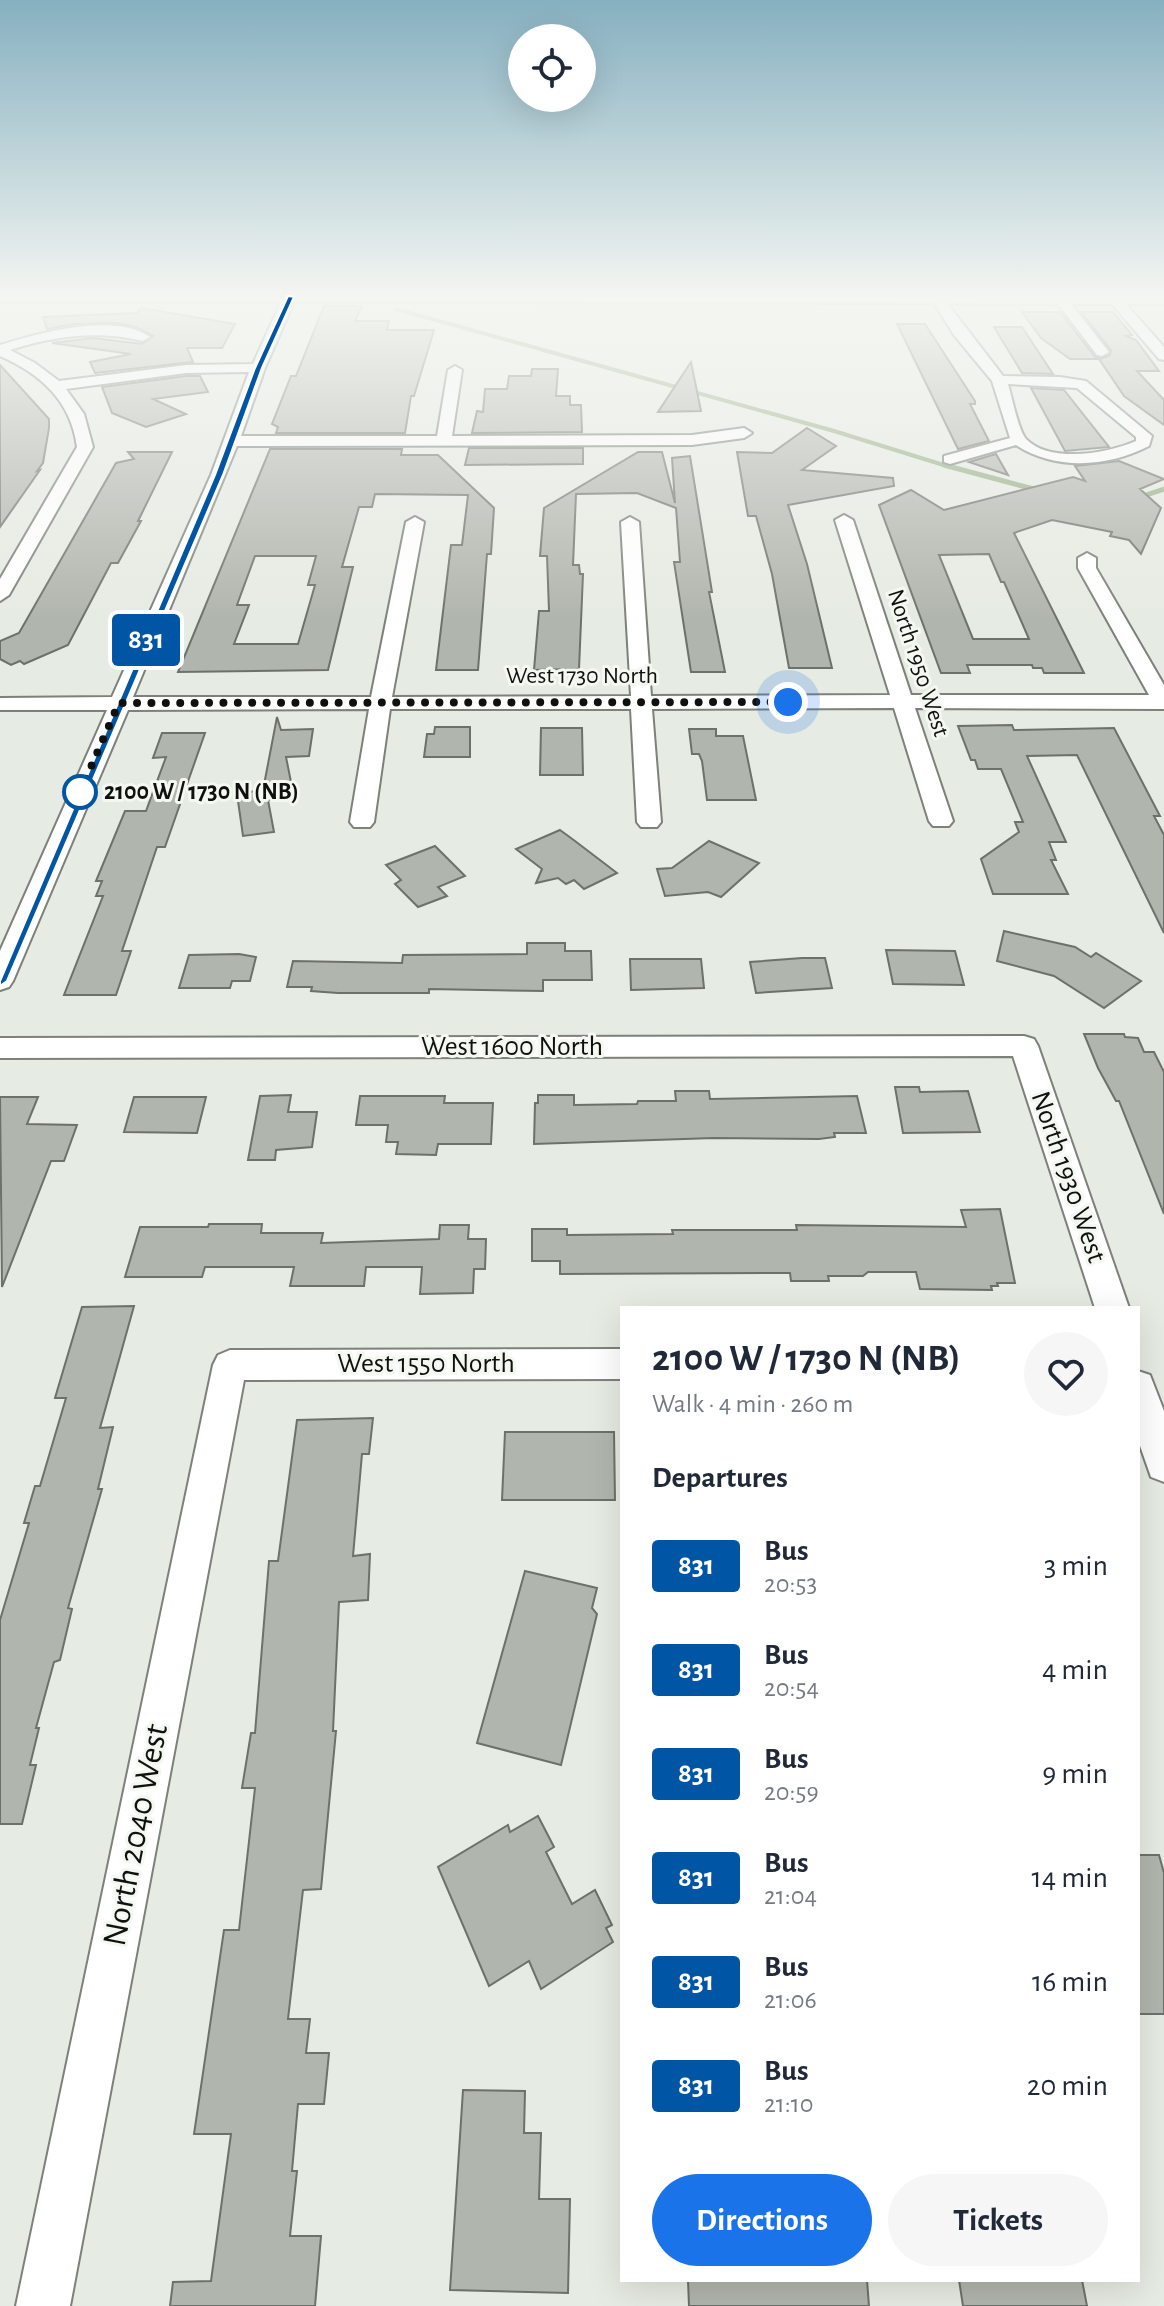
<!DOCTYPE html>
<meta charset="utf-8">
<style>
body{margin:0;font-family:"Alegreya Sans",sans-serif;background:#f6f6f7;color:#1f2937;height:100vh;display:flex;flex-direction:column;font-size:30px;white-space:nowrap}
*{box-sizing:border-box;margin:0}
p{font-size:26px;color:#747a83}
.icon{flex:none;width:44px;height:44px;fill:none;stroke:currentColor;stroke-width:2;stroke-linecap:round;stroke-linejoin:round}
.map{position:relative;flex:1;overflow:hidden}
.sheet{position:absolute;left:620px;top:1306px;width:520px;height:976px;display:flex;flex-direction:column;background:#fff;border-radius:0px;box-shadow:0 8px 32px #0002}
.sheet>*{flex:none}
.badge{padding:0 16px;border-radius:6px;font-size:28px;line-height:52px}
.buttons{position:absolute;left:508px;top:24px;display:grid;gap:16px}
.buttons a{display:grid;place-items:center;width:88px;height:88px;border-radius:50%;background:#fff;box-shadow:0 8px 32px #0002;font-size:40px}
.you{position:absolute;width:40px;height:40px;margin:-20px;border:6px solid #fff;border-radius:50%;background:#1a73e8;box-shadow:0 0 0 12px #1a73e833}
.map>.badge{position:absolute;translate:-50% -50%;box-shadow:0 0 0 4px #fff}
h2{padding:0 32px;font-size:30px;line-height:72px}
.round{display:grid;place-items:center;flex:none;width:84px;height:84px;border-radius:42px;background:#f6f6f7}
.overview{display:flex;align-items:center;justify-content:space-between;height:136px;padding:0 32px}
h1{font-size:38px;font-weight:700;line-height:60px}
.primary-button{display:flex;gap:16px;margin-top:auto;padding:16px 32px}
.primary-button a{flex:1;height:92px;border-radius:48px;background:#1a73e8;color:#fff;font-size:32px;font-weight:700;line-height:92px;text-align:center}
.primary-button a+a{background:#f6f6f7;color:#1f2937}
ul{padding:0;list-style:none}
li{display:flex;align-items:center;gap:24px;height:104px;padding:0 32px}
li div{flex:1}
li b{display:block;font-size:30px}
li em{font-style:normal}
li .badge{min-width:88px;font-weight:700;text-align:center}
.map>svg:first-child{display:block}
</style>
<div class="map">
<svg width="1164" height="2306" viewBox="0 0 1164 2306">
<rect width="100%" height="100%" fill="#e6ebe3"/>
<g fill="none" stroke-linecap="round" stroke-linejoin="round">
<polyline stroke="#94ab84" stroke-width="4" points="396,309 834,431 950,467"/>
<g stroke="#94ab84" stroke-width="5">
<polyline points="944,465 1041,491"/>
<polyline points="1137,498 1164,489"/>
</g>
</g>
<g fill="#b0b5ad" stroke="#6d716b" stroke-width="2" fill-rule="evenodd">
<polygon points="324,306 362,306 355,321 389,321 387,330 434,330 414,396 411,396 405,433 276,433 278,427 272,424 291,376 296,376"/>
<polygon points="141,308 235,324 222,348 187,348 193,362 95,373 90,362 131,354 52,343 93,338 142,344 153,336 136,327 117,323 76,324 47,329 43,317 137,313"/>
<polygon points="1022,312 1060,312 1095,357 1101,359 1110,355 1111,350 1081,312 1113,312 1132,335 1126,336 1136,340 1159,371 1137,371 1164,400 1164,425 1124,396 1099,359 1070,359 1041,338"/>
<polygon points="897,324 925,324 975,401 975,404 970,404 989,441 958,449"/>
<polygon points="994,327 1022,327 1053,374 1022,373"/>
<polygon points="691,362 701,411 658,412"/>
<polygon points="0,365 49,419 49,428 43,463 37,471 40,470 0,527"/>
<polygon points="532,369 558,369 556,396 570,396 570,405 581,405 582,432 472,433 477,411 483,412 485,389 507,389 509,376 531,376"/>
<polygon points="186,376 200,376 208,392 153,399 186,414 146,427 112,413 102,387"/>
<polygon points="1031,388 1064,390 1109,447 1065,451"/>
<polygon points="807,428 836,446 802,470 893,478 894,486 788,505 807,564 832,668 789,668 772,574 756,516 748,516 737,452 772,453"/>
<polygon points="469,448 583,448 583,464 465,465"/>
<path d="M270,449H402L401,455H438L494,508L491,554H487L478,670H436L451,545H462L468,495L375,494L372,507H359L342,567H353L328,670L178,672ZM255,556H316L308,585H315L298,644H234L249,605H237Z"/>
<polygon points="128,452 172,452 138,521 141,521 118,563 111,563 68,645 24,664 20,661 11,665 0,659 0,641 19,633 116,463 134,459"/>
<polygon points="638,452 662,452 675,503 672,458 690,456 712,592 709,592 725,672 691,672 674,562 680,562 676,508 637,493 576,494 573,565 579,565 580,574 583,574 579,669 534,670 539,611 549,611 547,556 540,556 544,508"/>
<polygon points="996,454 1008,475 969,462"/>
<path d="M1119,461L1164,479L1140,489L1161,508L1141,554L1129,540L1110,536L1112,532L1052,520L1014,533L1084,673H1044L1042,668H1033L1032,665H967L970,673H941L879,505L911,490L944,510L1073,477L1085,481L1075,466ZM989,554L1001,582H1004L1029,639H973L939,555Z"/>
<polygon points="277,717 281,730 313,729 309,756 286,757 294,797 268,800 274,832 243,836 237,794 263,790"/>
<polygon points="1012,725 1014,730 1114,728 1160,816 1154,816 1164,835 1164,933 1077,755 1027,756 1066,842 1049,842 1056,860 1051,860 1068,894 993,894 981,859 1019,832 1015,822 1023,822 1001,769 978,769 975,760 971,760 958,726"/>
<polygon points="435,727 470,727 470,757 424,757 427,734 434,734"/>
<polygon points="541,728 582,728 583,775 540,775"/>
<polygon points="689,729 716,729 716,736 743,736 756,800 707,800 702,761 699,754 692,754"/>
<polygon points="162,733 205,733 165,847 157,847 122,951 131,951 116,995 64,995 103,896 96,896 102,881 96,881 125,811 146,811 166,757 153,758"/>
<polygon points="560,830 575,841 617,873 584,889 574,880 566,884 558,878 536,883 542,869 516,849"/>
<polygon points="709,841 759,863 721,897 708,892 665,896 657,869 672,868"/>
<polygon points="435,846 465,876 438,887 447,896 418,907 395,884 401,880 386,865"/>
<polygon points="1004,931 1075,947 1091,957 1096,953 1141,981 1104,1008 1054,976 997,961"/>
<polygon points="527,943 565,943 565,951 591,951 592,980 543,980 543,991 429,989 429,993 338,993 311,991 312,987 287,987 293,961 402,963 403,955 527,954"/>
<polygon points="886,950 955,951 964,985 893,984"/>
<polygon points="239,954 256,957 250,981 232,981 230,988 179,988 189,955"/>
<polygon points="802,958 825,958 832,988 756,993 750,962"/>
<polygon points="630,959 701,959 704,988 631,990"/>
<polygon points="1084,1034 1124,1034 1125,1037 1138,1038 1144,1052 1154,1052 1164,1072 1164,1214 1119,1101 1116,1101 1098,1068"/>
<polygon points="895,1087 919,1087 920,1092 968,1091 980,1132 903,1133"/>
<polygon points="675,1091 709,1091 710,1099 857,1096 866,1133 834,1133 835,1137 819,1139 714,1138 534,1144 535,1103 538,1103 538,1095 574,1095 574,1105 637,1104 638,1101 676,1101"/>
<polygon points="291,1095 288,1112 317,1112 312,1147 276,1150 275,1160 248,1160 260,1096"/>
<polygon points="360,1096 445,1096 444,1103 493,1103 491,1144 438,1144 436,1155 396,1154 398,1142 386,1142 388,1125 356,1125"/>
<polygon points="0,1097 38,1097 27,1124 77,1125 64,1161 51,1161 2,1287"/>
<polygon points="134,1097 206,1097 197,1133 124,1132"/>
<polygon points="1000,1209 1015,1283 997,1283 998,1286 991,1286 992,1290 920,1289 916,1272 868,1272 863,1276 828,1276 829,1281 791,1281 790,1273 560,1274 560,1261 532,1261 532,1229 567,1229 567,1235 673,1234 672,1230 797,1230 796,1225 966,1227 961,1210"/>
<polygon points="209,1224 262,1224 261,1233 323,1233 321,1243 439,1239 440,1225 469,1225 468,1239 486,1239 485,1269 474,1269 473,1293 420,1294 422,1267 366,1267 364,1286 290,1286 294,1267 205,1267 202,1277 125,1277 140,1227 208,1227"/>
<polygon points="134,1306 100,1428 113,1427 98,1489 102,1489 68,1608 72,1609 60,1660 54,1662 36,1728 39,1728 30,1765 36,1765 22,1824 0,1824 0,1620 29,1523 24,1523 35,1486 40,1486 66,1398 55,1398 82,1307"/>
<polygon points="373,1418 369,1454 362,1454 353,1556 370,1554 368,1600 339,1602 333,1731 336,1731 321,1889 303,1890 288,2019 310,2019 306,2053 329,2053 324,2104 298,2104 292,2171 297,2171 290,2236 321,2236 315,2306 170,2306 173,2282 211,2281 231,2134 194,2134 224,1930 239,1930 255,1788 242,1788 251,1733 255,1733 269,1561 278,1561 297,1420"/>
<polygon points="505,1432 614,1432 615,1500 502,1500"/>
<polygon points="525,1571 597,1588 592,1608 597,1614 561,1765 477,1743"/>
<polygon points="538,1816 554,1847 546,1852 572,1904 595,1890 612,1925 606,1928 613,1942 541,1989 529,1961 489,1986 438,1867 508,1825 510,1832"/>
<polygon points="1138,1855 1159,1855 1164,1873 1164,2014 1138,2014"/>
<polygon points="463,2090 525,2091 524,2133 541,2133 539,2199 570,2199 568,2293 450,2290"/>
<polygon points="688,2280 867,2280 869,2306 689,2306"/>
<polygon points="959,2280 1082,2280 1087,2306 963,2306"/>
</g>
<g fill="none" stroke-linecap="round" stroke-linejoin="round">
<defs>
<g id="minor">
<path d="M0,297H1164V304H1126L1164,347V360L1159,359L1112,304H1071L1109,352L1102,356L1097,355L1058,304L947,303L1003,376L1060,377L1086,381L1152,436L1149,446C1108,467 1056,471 1016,445L950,464L944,462V456L1010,438L992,381L954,335L934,303L294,302L265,368L241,436H437L448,370L455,366L462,370L452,436L692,435L744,428L752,433L744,438L692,445L237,446L133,697H371L406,522L415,517L424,522L392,697L631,696L621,522L630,517L639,522L651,696L890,695L835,520L844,515L853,520L911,695H1149L1078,568V558L1087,553L1096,558V568L1164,685V709L915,708L953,821L949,826H933L929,821L894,708L652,709L661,822L657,827H641L637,822L631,709H390L374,822L370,827H354L350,822L369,709L128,710L13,981L9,987L0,990V951L107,710H0V698L112,697L211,475L249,372L186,373L66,389L84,414L93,447L9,595L0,601V579L77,447C71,401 41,374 0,356V345C38,333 115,312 150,337L143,341C97,330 55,336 10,350L35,363L59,381L186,365L253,364L281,302H0ZM1008,384L1077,388L1136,437V441C1109,453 1050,464 1026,439C1018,430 1012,397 1008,384Z"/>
<polygon points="1024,1036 1034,1039 1038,1046 1129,1308 1095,1308 1013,1056 0,1058 0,1038"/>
<polygon points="622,1349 622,1379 244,1380 70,2306 16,2306 213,1365 218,1355 230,1350"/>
<polygon points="1138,1371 1150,1375 1164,1411 1164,1482 1151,1477 1138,1440"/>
</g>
</defs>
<use href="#minor" stroke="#7c817a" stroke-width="4"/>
<use href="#minor" fill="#fff" fill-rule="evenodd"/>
</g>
<linearGradient id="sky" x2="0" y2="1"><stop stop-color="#86b0c0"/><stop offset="0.48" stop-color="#f4f6f2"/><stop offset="1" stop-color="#f4f6f2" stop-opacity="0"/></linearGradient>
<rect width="1164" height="620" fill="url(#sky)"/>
<polygon fill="#0055a4" stroke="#fff" stroke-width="2" points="288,296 294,297 262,368 223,475 7,981 0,986 0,981 215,475 255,368"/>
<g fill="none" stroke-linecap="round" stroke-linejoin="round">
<polyline stroke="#10110f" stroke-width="8" stroke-dasharray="0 14.4" points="80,792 119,703 788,702"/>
</g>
<circle fill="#fff" stroke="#0055a4" stroke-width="4" cx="80" cy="792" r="16"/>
<g text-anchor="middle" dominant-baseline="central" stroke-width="6" stroke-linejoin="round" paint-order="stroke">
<g font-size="24" fill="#10110f" stroke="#f3f8f0">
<text transform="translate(918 663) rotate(72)">North 1950 West</text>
<text x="582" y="676">West 1730 North</text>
</g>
<g font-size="24" font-weight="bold" fill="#10110f" stroke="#f3f8f0" text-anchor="start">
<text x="104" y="792">2100 W / 1730 N (NB)</text>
</g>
<g font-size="28" fill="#10110f" stroke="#f3f8f0">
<text x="512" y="1047">West 1600 North</text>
<text transform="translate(1068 1177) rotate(71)">North 1930 West</text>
<text x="426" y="1364">West 1550 North</text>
</g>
<g font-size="34" fill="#10110f" stroke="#f3f8f0">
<text transform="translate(136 1835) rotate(-79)">North 2040 West</text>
</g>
</g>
</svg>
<div class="buttons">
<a><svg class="icon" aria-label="locate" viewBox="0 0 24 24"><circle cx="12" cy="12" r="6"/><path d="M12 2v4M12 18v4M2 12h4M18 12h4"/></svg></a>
</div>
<div class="you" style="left:788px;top:702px"></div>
<b class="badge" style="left:146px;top:640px;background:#0055a4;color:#fff">831</b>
<section class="sheet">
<div class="overview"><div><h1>2100 W / 1730 N (NB)</h1><p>Walk · 4 min · 260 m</p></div><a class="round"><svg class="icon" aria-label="heart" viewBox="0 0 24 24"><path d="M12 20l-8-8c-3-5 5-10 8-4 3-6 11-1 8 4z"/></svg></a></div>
<h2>Departures</h2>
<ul>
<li><span class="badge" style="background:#0055a4;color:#fff">831</span><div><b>Bus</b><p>20:53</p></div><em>3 min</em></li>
<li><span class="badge" style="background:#0055a4;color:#fff">831</span><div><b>Bus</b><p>20:54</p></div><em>4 min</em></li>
<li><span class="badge" style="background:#0055a4;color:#fff">831</span><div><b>Bus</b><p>20:59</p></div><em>9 min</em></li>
<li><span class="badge" style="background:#0055a4;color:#fff">831</span><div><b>Bus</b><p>21:04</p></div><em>14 min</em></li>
<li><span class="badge" style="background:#0055a4;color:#fff">831</span><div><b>Bus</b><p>21:06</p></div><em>16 min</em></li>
<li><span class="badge" style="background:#0055a4;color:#fff">831</span><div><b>Bus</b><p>21:10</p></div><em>20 min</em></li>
</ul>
<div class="primary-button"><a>Directions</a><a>Tickets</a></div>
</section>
</div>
